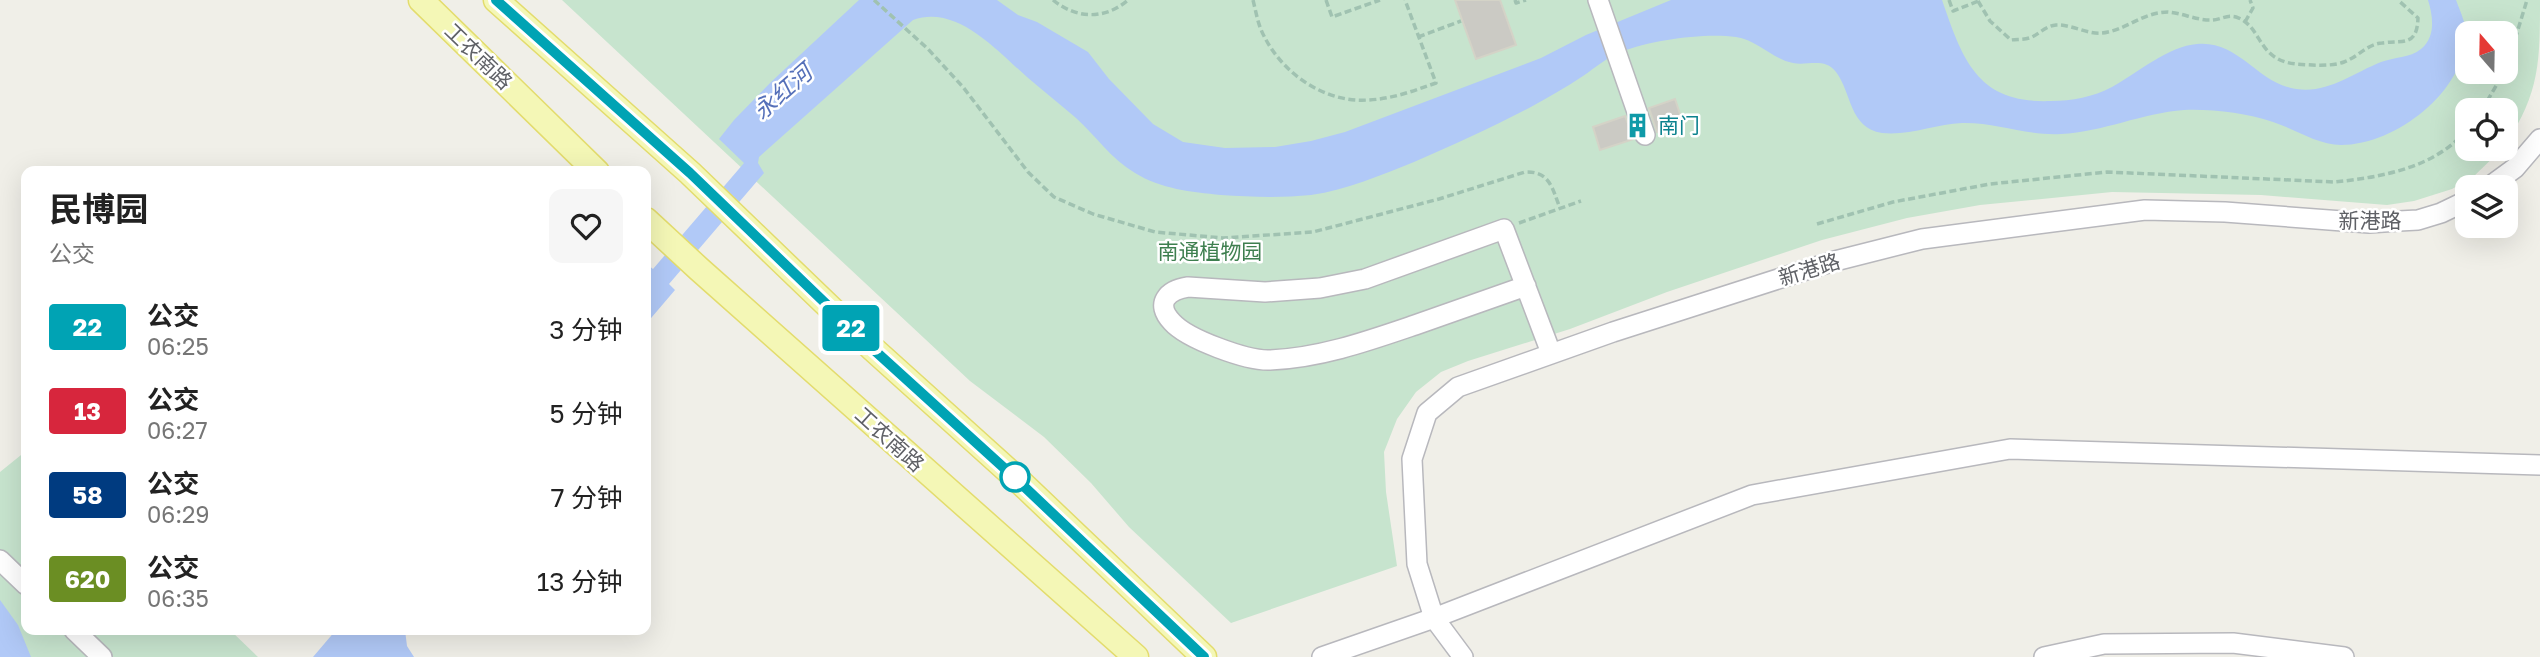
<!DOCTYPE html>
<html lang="zh">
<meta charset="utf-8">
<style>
body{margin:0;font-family:"Golos Text","Noto Sans SC",sans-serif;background:#f6f6f6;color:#222;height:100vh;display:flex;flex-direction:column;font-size:26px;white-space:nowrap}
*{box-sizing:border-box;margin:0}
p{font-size:23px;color:#767676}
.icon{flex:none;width:38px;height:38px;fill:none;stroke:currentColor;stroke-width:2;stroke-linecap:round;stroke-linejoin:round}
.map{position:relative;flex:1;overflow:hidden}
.sheet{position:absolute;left:21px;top:166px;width:630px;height:469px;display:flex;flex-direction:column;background:#fff;border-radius:14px;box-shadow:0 7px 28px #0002}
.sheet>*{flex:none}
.badge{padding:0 14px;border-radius:5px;font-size:24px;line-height:46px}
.needle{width:46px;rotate:340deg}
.tools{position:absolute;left:2455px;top:21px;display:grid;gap:14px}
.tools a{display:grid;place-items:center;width:63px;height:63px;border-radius:14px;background:#fff;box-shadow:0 7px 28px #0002;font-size:35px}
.map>.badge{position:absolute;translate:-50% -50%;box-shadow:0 0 0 4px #fff}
.round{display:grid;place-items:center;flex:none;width:74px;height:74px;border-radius:14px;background:#f6f6f6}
.overview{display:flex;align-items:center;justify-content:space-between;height:119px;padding:0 28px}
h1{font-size:33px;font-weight:700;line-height:52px}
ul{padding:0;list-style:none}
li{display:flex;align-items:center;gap:21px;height:84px;padding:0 28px}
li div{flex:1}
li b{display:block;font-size:26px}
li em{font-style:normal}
li .badge{min-width:77px;font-weight:700;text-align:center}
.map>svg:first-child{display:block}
</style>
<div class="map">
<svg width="2540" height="657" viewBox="0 0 2540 657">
<rect width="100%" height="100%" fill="#f0efe8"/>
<g fill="#c7e4ce" fill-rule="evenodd">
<path d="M562,0H2540C2540,60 2540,93 2506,143V110H2468V149H2502L2472,178L2452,189L2414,201L2387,205L2261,195L2112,192L1980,205L1907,218L1822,240L1667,292L1570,329L1468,361L1441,372L1416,392L1397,419L1384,452L1386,492L1397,566L1231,623L1129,527L1091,483L1044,437L970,381ZM2468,33H2506V72H2468Z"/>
<polygon points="26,451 26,630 230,630 258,657 0,657 0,472"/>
</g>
<g fill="#b1c9f7">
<path d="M859,0H997L1018,15L1037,22L1088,52L1109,79L1153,124L1183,142L1225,148L1275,147L1311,141L1345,132L1541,58L1586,35L1671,0H1942C1963,61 1978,104 2051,101C2072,101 2093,97 2112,87C2137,73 2169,46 2197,44C2237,40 2256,80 2291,88C2325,96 2351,74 2381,62C2394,57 2410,58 2421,49C2436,37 2433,16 2428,0H2456C2460,11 2466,23 2466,35C2465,91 2396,145 2341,145C2318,145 2295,129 2273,122C2245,113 2214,109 2184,110C2142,113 2103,132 2061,134C2027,136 1995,122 1962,123C1936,124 1909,136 1882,133C1849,128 1852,93 1836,72C1825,57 1807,66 1793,63C1774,60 1757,40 1736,37C1703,33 1652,40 1621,52C1607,57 1595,68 1583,76C1565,88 1547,98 1529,108C1491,128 1453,145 1414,162C1381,175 1347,190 1311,195C1282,198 1250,197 1221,195C1191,192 1161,189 1135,173C1111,159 1096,136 1076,118C1060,104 1043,91 1027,77C997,51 957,4 913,20L759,157L758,163L764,173L669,284L675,290L646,324V268L648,265L653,269L744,163L719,139L734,120L771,82Z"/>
<polygon points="0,600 18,625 31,657 0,657"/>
<polygon points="336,630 405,630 407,646 414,657 313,657"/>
</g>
<g fill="#cbcac4" stroke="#d4d3c7" stroke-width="2">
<polygon points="1455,0 1500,0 1516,45 1476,59"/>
<polygon points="1675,99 1683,123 1657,132 1649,108"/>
<polygon points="1625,116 1634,139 1600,150 1593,127"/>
</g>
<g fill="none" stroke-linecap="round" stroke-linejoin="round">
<defs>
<g id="minor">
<polyline points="1598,0 1645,135"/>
<polyline points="2489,187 2515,168 2540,139"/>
<path d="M1526,286C1489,299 1452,312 1415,325C1368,341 1320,358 1270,360C1247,361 1187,339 1172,322C1154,303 1168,290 1188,287L1265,292L1320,288L1365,279L1504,229L1551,353"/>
<polyline points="0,560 26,585"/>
<polyline points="74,630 102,657"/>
<polyline points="1322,657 1434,618 1752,495 2010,449 2540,465"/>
<polyline points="1463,657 1434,618 1417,564 1412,459 1427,413 1458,387 1613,332 1831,262 1922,239 2145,210 2225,212 2369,223 2399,221 2418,220 2441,213 2468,200"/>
<polyline points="2044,657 2104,644 2233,643 2344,657"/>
</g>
<g id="major">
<polyline points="421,0 597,172"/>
<polyline points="496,0 690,173 873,349 1015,477 1204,657"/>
<polyline points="646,220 699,269 1136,657"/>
</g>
</defs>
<use href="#minor" stroke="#b8b8bd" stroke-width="22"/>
<use href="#major" stroke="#e3dc6d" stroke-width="27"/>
<g stroke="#a0c2b1" stroke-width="3.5" stroke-dasharray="7 3.5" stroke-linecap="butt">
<path d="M874,0L928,49L963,87L1028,172L1054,197L1093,214L1155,232L1223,238L1313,232L1439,199L1525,172C1550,171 1552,188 1560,208"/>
<path d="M1053,0C1076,19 1105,20 1128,0"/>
<path d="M1253,0C1256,12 1258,25 1264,36C1283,74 1325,103 1368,100C1392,99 1413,91 1436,83L1405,0"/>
<polyline points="1326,0 1332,17 1380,0"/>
<polyline points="1515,0 1516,3 1526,0"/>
<polyline points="1949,0 1953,11 1981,0"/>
<path d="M1978,1L1990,21L2011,40C2018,39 2025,40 2032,37C2040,33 2046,26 2056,25C2073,24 2090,37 2108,32C2130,27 2145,12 2168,12C2182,13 2196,20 2210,20C2218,21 2227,14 2236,17C2263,26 2256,60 2296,64C2311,65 2330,67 2344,62C2358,57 2367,44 2382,43C2403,40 2417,47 2418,18L2398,0"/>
<polyline points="2245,22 2253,8 2250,0"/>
<polyline points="1418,37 1461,21"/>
<polyline points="2506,69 2527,0"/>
<polyline points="2482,110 2504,72"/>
<polyline points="1519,223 1581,201"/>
<path d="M1817,224L1893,202L1990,184L2107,172L2335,182C2381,177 2437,168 2468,128"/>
</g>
<use href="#minor" stroke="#fff" stroke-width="19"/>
<use href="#major" stroke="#f4f7b6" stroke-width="24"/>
</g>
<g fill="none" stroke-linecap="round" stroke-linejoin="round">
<defs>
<polyline id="line" points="496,0 690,173 873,349 1014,477 1204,657"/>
</defs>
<use href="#line" stroke="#fff" stroke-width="16"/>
<use href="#line" stroke="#00a3b4" stroke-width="10"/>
</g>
<defs>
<symbol id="building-bare" viewBox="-9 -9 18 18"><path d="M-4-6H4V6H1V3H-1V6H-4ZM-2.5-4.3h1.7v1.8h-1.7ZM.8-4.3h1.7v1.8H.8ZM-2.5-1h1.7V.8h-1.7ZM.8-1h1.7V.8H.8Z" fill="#0f9aa8" stroke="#fff" stroke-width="2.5" paint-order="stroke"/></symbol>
</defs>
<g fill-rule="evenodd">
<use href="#building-bare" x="1620" y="108" width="35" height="35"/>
</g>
<circle fill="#fff" stroke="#00a3b4" stroke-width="3.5" cx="1015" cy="477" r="14"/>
<g text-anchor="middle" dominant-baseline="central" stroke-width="5" stroke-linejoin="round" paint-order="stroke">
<g font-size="21" fill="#5f6166" stroke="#fff">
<text transform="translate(479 56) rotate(44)">工农南路</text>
<text x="2370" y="220">新港路</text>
<text transform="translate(1809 269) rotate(-17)">新港路</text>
<text transform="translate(890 439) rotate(42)">工农南路</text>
</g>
<g font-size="21" fill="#0d838f" stroke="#fff" text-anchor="start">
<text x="1658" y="125">南门</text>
</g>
<g font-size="21" fill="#3e7f4f" stroke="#fff">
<text x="1210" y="251">南通植物园</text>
</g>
<g font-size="23" font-style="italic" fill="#5570b9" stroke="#fff">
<text transform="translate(782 91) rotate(-41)">永红河</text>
</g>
</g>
</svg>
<div class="tools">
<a><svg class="needle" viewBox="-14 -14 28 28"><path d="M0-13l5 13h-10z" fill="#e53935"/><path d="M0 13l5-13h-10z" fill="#767676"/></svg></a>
<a><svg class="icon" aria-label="locate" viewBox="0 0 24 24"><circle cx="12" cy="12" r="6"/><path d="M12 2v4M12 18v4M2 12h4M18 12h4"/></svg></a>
<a><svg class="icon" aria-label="layers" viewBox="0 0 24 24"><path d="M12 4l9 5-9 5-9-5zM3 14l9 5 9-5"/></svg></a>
</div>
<b class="badge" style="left:851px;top:328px;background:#00a3b4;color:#fff">22</b>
<section class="sheet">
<div class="overview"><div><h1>民博园</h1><p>公交</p></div><a class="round"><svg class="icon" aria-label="heart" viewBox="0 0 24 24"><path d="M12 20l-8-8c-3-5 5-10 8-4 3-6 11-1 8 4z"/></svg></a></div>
<ul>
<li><span class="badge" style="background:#00a3b4;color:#fff">22</span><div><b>公交</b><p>06:25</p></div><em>3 分钟</em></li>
<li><span class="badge" style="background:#d7263d;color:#fff">13</span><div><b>公交</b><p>06:27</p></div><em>5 分钟</em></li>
<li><span class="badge" style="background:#003b80;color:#fff">58</span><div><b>公交</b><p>06:29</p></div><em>7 分钟</em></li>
<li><span class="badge" style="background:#6b8e23;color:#fff">620</span><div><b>公交</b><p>06:35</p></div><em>13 分钟</em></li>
</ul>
</section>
</div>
